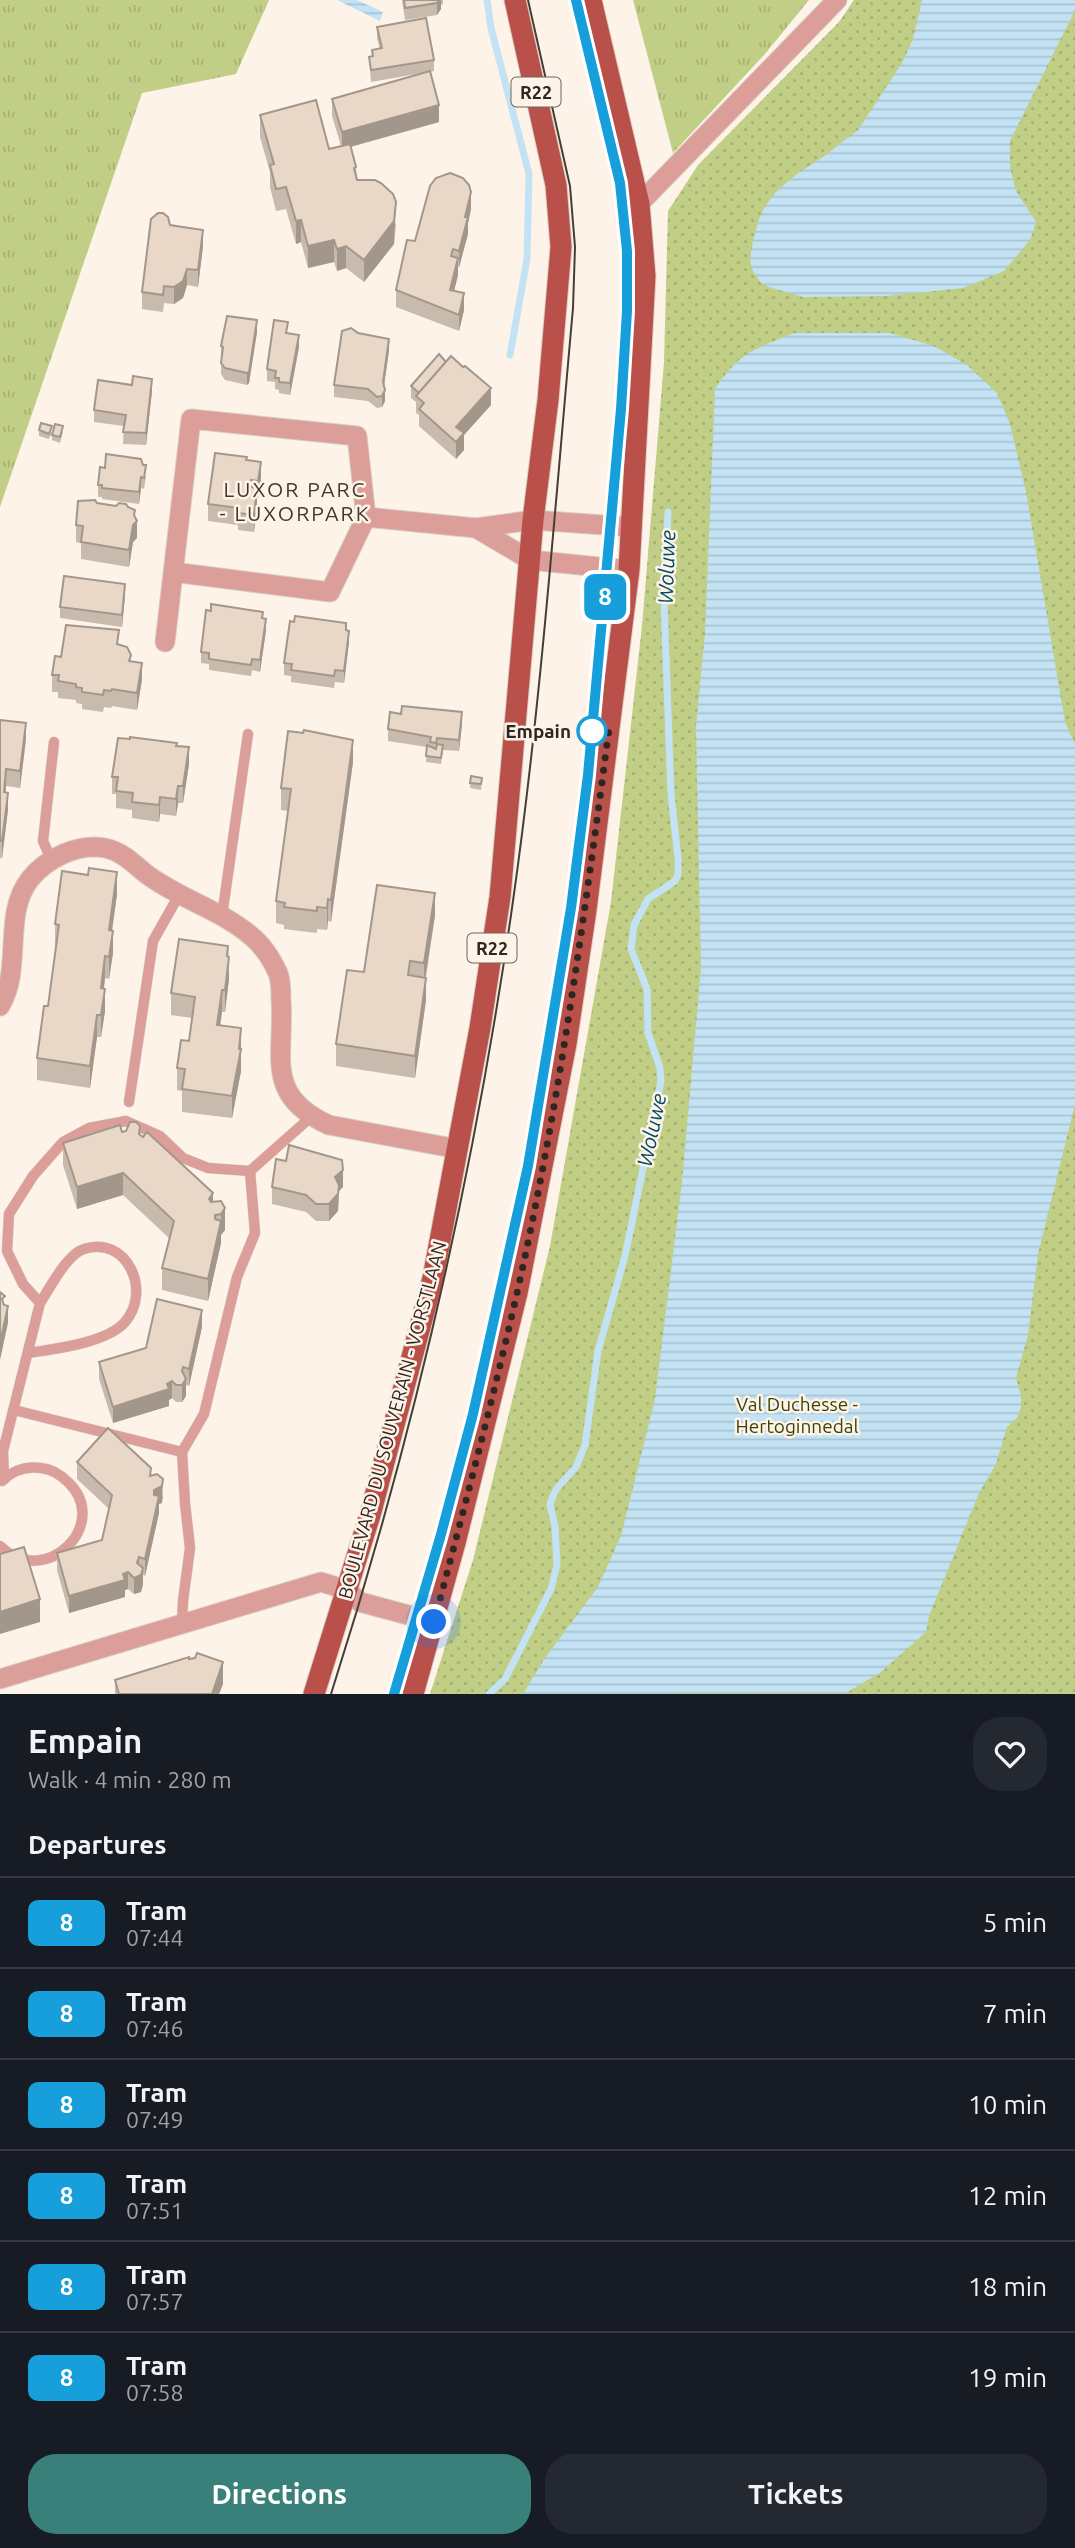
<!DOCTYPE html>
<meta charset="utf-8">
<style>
body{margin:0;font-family:Ubuntu,sans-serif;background:#242831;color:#f1f3f6;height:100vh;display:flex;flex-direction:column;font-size:26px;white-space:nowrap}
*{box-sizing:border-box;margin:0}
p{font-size:23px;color:#9ea1a6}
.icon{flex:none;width:38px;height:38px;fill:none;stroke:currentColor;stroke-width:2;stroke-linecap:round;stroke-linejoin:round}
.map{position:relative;height:1694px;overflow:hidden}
.sheet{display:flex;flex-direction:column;background:#171b24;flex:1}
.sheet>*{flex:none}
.badge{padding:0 14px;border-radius:10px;font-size:24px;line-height:46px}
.you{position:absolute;width:35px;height:35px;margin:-18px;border:5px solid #fff;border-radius:50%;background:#1a73e8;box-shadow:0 0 0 10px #1a73e833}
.map>.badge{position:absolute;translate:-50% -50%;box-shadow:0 0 0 4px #fff}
h2{padding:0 28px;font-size:26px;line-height:63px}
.round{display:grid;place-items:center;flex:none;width:74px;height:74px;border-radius:28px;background:#242831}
.headline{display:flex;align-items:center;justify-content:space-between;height:119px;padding:0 28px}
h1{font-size:33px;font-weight:700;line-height:52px}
.primary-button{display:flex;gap:14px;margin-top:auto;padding:14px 28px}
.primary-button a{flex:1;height:80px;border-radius:28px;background:#39807a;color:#fff;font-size:28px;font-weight:700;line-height:80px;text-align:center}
.primary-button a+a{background:#242831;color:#f1f3f6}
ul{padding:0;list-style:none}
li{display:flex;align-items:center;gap:21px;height:91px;padding:0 28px;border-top:2px solid #363941}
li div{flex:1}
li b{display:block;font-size:26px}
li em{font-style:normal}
li .badge{min-width:77px;font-weight:700;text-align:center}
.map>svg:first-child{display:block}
</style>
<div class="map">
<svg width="1075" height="1694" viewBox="0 0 1075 1694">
<defs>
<pattern id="park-tufts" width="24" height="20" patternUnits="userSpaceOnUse" patternTransform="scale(1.75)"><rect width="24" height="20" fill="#c1ce85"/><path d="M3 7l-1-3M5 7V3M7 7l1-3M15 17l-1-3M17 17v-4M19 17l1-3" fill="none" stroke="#a6b173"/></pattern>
<pattern id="garden-dots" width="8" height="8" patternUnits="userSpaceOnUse" patternTransform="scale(1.75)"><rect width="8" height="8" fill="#c1ce85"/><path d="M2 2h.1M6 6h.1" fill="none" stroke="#a6b173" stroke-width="1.8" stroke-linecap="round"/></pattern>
<pattern id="water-rules" width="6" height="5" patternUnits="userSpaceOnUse" patternTransform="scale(1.75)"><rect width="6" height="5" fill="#c3e3f4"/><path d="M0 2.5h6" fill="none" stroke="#a8c3d1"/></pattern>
</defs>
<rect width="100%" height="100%" fill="#fdf3e8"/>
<g fill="url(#park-tufts)">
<polygon points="0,0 269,0 236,74 142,93 0,507"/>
<polygon points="633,0 809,0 765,54 673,153"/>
</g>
<polygon fill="url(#garden-dots)" points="854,0 1075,0 1075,1694 430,1694 473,1560 550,1246 611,902 642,626 664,362 668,211 698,165 839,22"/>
<g fill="url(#water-rules)">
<polygon points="337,0 357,0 383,12 380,21"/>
<polygon points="922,0 1075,0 1075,10 1010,141 1010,167 1016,191 1036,222 1030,240 1004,271 963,288 886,296 803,297 769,287 761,283 753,271 750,260 753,241 760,216 766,205 776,192 797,174 823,157 858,130 902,63 913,39"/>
<path d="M794,333H890L934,346L967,365L997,393L1010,424L1026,492L1065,722L1075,744V1104L1038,1254L1028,1335L1016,1378L1021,1396V1408L1017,1418L1007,1427L996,1464L979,1493L929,1616L926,1632L881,1672L846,1693L523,1694L545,1658L598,1587L621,1536L655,1399L682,1182L701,968L696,727L705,633L715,389C740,351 754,350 794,333Z"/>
</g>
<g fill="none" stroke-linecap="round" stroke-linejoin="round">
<g stroke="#c3e3f4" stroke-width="7">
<polyline points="487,0 491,28 529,174 527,259 510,355"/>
<polyline points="489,1694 505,1679 551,1589 557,1565 555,1526 550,1505 552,1498 557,1488 576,1467 585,1445 598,1351 625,1256 661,1081 660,1068 648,1033 647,989 631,949 634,925 648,899 675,881 678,875 678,858 671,794 664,602 668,512"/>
</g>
<defs>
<g id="service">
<polyline points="51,859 43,841 54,742"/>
<polyline points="222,916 248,734"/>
<polyline points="129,1102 153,941 179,895"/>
<polyline points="250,1171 311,1117"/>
<path d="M28,1353C54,1349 107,1343 125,1322C152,1291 127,1235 84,1249C67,1254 50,1288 40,1303"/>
<polyline points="14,1410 182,1452"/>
<polyline points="4,1478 3,1451 40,1303 23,1284 7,1251 9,1214 33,1176 63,1142 89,1128 126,1121 160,1136 183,1158 208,1168 250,1171 255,1233 237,1277 204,1414 182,1452 185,1503 190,1548 183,1601 182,1623"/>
<path d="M0,1546C45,1590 111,1525 69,1483C61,1475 53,1469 41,1468C26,1466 13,1470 2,1481"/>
</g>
<g id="minor">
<polyline points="639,204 837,0"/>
<polyline points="366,517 476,528"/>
<polyline points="629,570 530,560 476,528 533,520 632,527"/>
<polyline points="165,642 191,419 357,436 366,517 330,592 173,572"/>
<path d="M0,1006C23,968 2,915 30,879C47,858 78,843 105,848C121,851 133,863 145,873C177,898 219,909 250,935C263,945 271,958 278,973C281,981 281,990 281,999C285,1056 263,1095 329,1125L458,1149"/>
<polyline points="0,1679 321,1582 347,1590 360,1602 434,1622"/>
</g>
<g id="primary">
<polyline points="314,1694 370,1515 433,1278 480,1028 500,897 533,520 548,400 561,247 556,185 515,0"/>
<polyline points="413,1694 455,1543 517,1293 566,1044 586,910 629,570 645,276 639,204 591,0"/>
</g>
</defs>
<use href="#service" stroke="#d8cec4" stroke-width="11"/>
<use href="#minor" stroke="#d8cec4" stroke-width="21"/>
<use href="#primary" stroke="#d8cec4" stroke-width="23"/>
<use href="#service" stroke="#db9e98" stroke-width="10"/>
<use href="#minor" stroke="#db9e98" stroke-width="19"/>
<use href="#primary" stroke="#ba504a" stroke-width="21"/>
<g stroke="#453e37" stroke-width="2">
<path d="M331,1694C414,1435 475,1170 513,901C541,704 555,506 573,308L575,247L570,186L528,0"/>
<polyline points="394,1694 440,1538 473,1414 528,1166 571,908 588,775 621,409 627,311 627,251 619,183 576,0"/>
</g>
</g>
<g fill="#c8baac">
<polygon points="402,0 443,0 443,4 441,5 441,9 437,15 405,20"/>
<polygon points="377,27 434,60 434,71 430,72 439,122 351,147 356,167 357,180 396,224 394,244 364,282 346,268 337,271 334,262 308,268 301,242 296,244 286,209 276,211 270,187 270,172 260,137 260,115 329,149 341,146 332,116 332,99 422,73 371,82 369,57 372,56 372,50 380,49 377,39"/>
<polygon points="471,209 468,223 468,234 458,268 458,275 454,291 464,310 459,331 396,307 396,290 415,241"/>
<polygon points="170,225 203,246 198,287 187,285 183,298 174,304 164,303 163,312 142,309 142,292"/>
<polygon points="257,332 249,383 247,385 225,380 221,374 221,346"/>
<polygon points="358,333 389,350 384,386 385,401 382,407 377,408 368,401 334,397 334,385"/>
<polygon points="288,334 299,347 290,395 279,393 279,390 275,389 275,382 267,381 267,369"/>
<polygon points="411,386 491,405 464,435 464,450 456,459 419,426 419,415 416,413 416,402 411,398"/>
<polygon points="152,391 146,445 123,444 124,426 94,422 94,410"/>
<polygon points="39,430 52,432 49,439 39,436"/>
<polygon points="63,432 60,443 52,440 52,435"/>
<polygon points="247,460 261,479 258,498 257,498 254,532 238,530 238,525 208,521 208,504"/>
<polygon points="146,476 144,489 141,488 139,504 102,499 102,497 98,497 98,485"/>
<polygon points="97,503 135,517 137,538 133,542 129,567 81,559 81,543 76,542 76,525"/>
<polygon points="125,595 122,627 60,618 60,607"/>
<polygon points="263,618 266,630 260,672 252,670 251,676 209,670 209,664 201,663 201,652"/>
<polygon points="346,631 349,642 344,683 335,682 334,688 291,682 291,676 284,675 284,663"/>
<polygon points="119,644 142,680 137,710 112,706 111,708 104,707 103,712 82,709 82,704 76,703 76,700 58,698 58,692 52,692 52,675 61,657"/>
<polygon points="0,720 26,739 20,788 6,786 6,793 8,810 2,858 0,858"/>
<polygon points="462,724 459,751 443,750 441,764 426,762 427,747 388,741 388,729"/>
<polygon points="177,746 189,764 183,803 178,803 176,816 160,814 159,822 132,818 132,810 116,808 116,794 112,794 112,777"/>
<polygon points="353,762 331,922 328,921 327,930 317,929 317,933 284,929 284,925 276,923 276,901 288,811 281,810 281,788"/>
<polygon points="471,776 482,778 481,790 470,788"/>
<polygon points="88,875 117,894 112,931 113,953 109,979 105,978 104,988 105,1011 101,1037 97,1037 90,1088 37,1080 37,1058 48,1006 56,947 55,946 55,924"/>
<polygon points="435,915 426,978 426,1000 415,1078 336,1066 336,1044 364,972"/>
<polygon points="228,956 229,979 225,1012 222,1012 220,1025 241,1028 241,1071 232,1118 182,1112 182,1091 177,1090 177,1068 189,1041 192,1018 171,1015 171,993"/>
<polygon points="122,1132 140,1135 213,1202 221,1201 225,1230 221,1235 221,1243 208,1301 162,1290 162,1268 170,1239 123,1195 77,1209 63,1165 63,1143"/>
<polygon points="272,1187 343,1187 339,1191 338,1211 329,1221 316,1221 306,1212 272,1204"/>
<polygon points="202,1327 189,1386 186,1385 186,1396 182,1402 176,1402 172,1398 169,1400 169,1406 113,1423 99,1379 99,1362 146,1348"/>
<polygon points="77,1462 151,1476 163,1496 162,1503 159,1504 159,1513 145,1576 143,1575 141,1592 134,1594 128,1589 125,1590 125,1597 69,1613 57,1570 57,1553 102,1540 109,1509 77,1479"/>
<polygon points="189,1659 223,1684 219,1694 115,1694 115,1680"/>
</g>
<g fill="#a3978c">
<polygon points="440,0 441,0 441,9 437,15 437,3"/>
<polygon points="439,105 439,122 342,149 342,132"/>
<polygon points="471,192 471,209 468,223 468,234 459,268 459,251"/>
<polygon points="396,202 394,244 364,282 364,260"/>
<polygon points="301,220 301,242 296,244 296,221"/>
<polygon points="203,230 203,246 198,287 198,270"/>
<polygon points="334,240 334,262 308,268 308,246"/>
<polygon points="346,246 346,268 337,271 337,249"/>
<polygon points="458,258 458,275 450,307 450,290"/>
<polygon points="187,269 187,285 183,298 174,304 174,287"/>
<polygon points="464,293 464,310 459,331 459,315"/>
<polygon points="257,320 257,332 249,383 247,385 247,373"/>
<polygon points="299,335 299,347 290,395 290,383"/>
<polygon points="389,339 389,350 383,393 385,390 385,401 382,407 382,396"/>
<polygon points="152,379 152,391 146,445 146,433"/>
<polygon points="491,388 491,405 464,435 464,450 456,459 456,427"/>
<polygon points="261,462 261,479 258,498 258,481"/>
<polygon points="141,477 141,488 139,504 139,492"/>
<polygon points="257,488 257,505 254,532 254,515"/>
<polygon points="135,510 135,523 137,521 137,538 133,542 129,567 129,550"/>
<polygon points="125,584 125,595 122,627 122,615"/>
<polygon points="266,619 266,630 260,672 260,660"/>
<polygon points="349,631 349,642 344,683 344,671"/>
<polygon points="142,663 142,680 137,710 137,693"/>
<polygon points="462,712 462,724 459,751 459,740"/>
<polygon points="26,723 26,739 20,788 20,771"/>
<polygon points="353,740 353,762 331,922 331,900"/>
<polygon points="189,747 189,764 183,803 183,786"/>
<polygon points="6,769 6,786 4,809 4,792"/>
<polygon points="178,786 178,803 176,816 176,799"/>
<polygon points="8,793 8,810 2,858 2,841"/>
<polygon points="160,797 160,814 159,822 159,805"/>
<polygon points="117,872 117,894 109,952 109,930"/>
<polygon points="435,893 435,915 424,985 424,963"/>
<polygon points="328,899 328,921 327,930 327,908"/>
<polygon points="113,931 113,953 109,979 109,957"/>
<polygon points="228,946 229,979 225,1012 225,990"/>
<polygon points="105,956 105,978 101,1010 101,988"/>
<polygon points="426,978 426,1000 415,1078 415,1056"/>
<polygon points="105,989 105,1011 101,1037 101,1015"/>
<polygon points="222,990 222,1012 217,1047 217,1025"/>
<polygon points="97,1015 97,1037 90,1088 90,1066"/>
<polygon points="241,1028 241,1071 232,1118 232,1096"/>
<polygon points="343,1170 343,1187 339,1191 338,1211 329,1221 329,1204 335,1177"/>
<polygon points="123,1173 123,1195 77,1209 77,1187"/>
<polygon points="213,1193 213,1215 209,1199"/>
<polygon points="225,1208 225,1230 221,1235 221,1243 208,1301 208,1279 221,1223 221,1214"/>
<polygon points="8,1306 8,1323 0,1360 0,1343"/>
<polygon points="202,1310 202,1327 189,1386 189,1369"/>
<polygon points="183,1367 183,1384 186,1379 186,1396 182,1402 182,1371"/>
<polygon points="172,1381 172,1398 169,1400 169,1406 113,1423 113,1407"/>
<polygon points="163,1479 162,1503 159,1504 159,1513 145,1576 145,1559 154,1490"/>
<polygon points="139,1557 139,1574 143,1568 143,1585 141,1592 134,1594 134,1578"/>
<polygon points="128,1572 128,1589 125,1590 125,1597 69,1613 69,1596"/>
<polygon points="40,1599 40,1622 0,1634 0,1612"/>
<polygon points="223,1662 223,1684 219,1694 212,1694"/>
</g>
<g fill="#e9d8c8" stroke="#a3978c" stroke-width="2">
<polygon points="404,0 440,0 437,3 405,8"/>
<polygon points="426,18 434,60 371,70 369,57 373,56 372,50 382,48 377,27"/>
<polygon points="430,71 439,105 342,132 332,99"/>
<polygon points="316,100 329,149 350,144 356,167 354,168 357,180 375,180 381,183 393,194 396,202 394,221 364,260 346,246 337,249 334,240 308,246 301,220 296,221 286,187 276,189 270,165 274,164 260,115"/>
<polygon points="450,173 463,178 469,185 471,192 465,217 468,217 459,251 453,249 451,256 458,258 450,290 464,293 459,315 396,290 407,240 415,241 430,186 436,178"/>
<polygon points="158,213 163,213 168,217 170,225 203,230 198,270 187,269 183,281 174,287 164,286 163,295 142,292 151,219"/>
<polygon points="227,316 257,320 249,372 247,373 225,368 221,363 223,347 221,346"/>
<polygon points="274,320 288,322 286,333 299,335 290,383 279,382 279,378 275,378 276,371 267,369"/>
<polygon points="351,328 358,333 389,339 383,382 385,390 382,396 377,397 368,389 334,385 342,331"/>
<polygon points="439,354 446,362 419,393 411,386"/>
<polygon points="451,356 463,367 465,366 491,388 456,427 464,433 456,442 419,409 424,403 416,396"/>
<polygon points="133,376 152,379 146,433 123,432 126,415 94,410 98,380 132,385"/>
<polygon points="41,423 52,426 49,434 39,430"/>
<polygon points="55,424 63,426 60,437 52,435"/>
<polygon points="215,453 247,457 246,460 261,462 258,481 251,480 250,487 257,488 254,515 238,513 239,508 208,504"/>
<polygon points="106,454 141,459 143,465 146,465 144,478 141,477 139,492 102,488 102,485 98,485 100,467 105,468"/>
<polygon points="95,500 97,503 116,506 119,503 126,504 128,507 135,510 134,515 137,521 133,525 129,550 81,542 83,526 76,525 78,501"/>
<polygon points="64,576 125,584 122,615 60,607"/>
<polygon points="211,604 263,612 262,618 266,619 260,660 252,659 251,665 209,659 209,653 201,652 206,610 211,611"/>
<polygon points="295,616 346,623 346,630 349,631 344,671 335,670 334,676 291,670 292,664 284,663 290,621 294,622"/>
<polygon points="66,625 119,630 117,644 127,647 131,655 129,661 142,663 137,693 112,689 111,691 104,690 103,695 82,692 82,688 76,687 76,684 58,681 59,675 52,675 55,656 61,657"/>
<polygon points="402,706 462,712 459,740 437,738 436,743 430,742 431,737 388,729 390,712 401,714"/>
<polygon points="0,720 26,723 20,771 6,769 4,792 8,793 2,841 0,841"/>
<polygon points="304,730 353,740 331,900 328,899 327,908 317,907 317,911 284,907 285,903 276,901 291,789 281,788 288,731 303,733"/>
<polygon points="130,737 177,743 176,746 189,747 183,786 178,786 176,799 160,797 159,805 132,802 133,793 116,791 118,777 112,777 118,738 130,739"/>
<polygon points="437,744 443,745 441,758 426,756 427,745 436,749"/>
<polygon points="471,776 482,778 481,784 470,783"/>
<polygon points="89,868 117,872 109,930 113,931 109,957 105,956 101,988 105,989 101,1015 97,1015 90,1066 37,1058 44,1006 48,1006 59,925 55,924 62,871 88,875"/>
<polygon points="377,885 435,893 424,963 410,961 408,975 426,978 415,1056 336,1044 347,970 364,972"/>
<polygon points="179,939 228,946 227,956 229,957 225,990 222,990 217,1025 241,1028 239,1049 241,1049 232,1096 182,1089 185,1069 177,1068 181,1040 189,1041 195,997 171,993"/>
<polygon points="130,1122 136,1122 140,1126 139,1134 143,1137 147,1132 213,1193 209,1199 211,1202 221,1201 225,1208 221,1214 215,1215 215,1219 221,1221 208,1279 162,1268 174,1221 123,1173 77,1187 63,1143 120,1125 122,1132 126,1131"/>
<polygon points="289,1145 342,1160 343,1170 335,1177 339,1185 338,1194 329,1204 316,1204 306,1195 272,1187 276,1159 286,1161"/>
<polygon points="0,1292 5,1296 2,1299 4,1305 8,1306 0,1343"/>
<polygon points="157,1299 202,1310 189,1369 183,1367 182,1371 186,1379 182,1385 176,1385 172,1381 167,1384 169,1389 113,1407 99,1362 146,1348"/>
<polygon points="108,1428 151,1468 150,1476 157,1474 163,1479 162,1486 154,1490 154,1495 159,1496 145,1559 139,1557 137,1563 143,1568 141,1575 134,1578 128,1572 123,1574 125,1580 69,1596 57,1553 102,1540 112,1495 77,1462"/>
<polygon points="24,1547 40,1599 0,1612 0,1554"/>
<polygon points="197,1653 223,1662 212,1694 119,1694 115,1680 189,1657 189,1659 195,1658"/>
</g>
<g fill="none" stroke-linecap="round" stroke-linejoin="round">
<defs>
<polyline id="line" points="394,1694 440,1538 473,1414 528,1166 571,908 588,775 621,409 627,311 627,251 620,183 576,0"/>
</defs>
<use href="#line" stroke="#fff" stroke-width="16"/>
<use href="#line" stroke="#169fdb" stroke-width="10"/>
<path stroke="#2e2721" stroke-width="7" stroke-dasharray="0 12.6" d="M434,1622C463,1513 492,1403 517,1293C559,1107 584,918 609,729L592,731"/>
</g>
<circle fill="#fff" stroke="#169fdb" stroke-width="3.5" cx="592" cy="731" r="14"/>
<g text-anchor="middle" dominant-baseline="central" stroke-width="5" stroke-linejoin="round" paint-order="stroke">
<g fill="#fdf3e8" stroke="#6c645d" stroke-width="2">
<rect x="511.5" y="77.5" width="49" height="29" rx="5"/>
<rect x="467.5" y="933.5" width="49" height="29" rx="5"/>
</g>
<g font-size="18" font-weight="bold" fill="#2e2721">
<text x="536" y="92">R22</text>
<text x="492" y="948">R22</text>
</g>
<g font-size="19" font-weight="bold" fill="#2e2721" stroke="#fdf3e8" text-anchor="end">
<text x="571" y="731">Empain</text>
</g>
<g font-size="19" fill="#3c4305" stroke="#fdf3e8">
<text x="797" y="1404">Val Duchesse -<tspan x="797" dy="22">Hertoginnedal</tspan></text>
</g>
<g font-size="19" fill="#2e2721" stroke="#fdf3e8">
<text transform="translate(392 1420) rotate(-75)">BOULEVARD DU SOUVERAIN - VORSTLAAN</text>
</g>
<g font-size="21" letter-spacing="2" fill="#45382b" stroke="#fdf3e8">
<text x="295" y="489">LUXOR PARC<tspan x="295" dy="24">- LUXORPARK</tspan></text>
</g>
<g font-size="21" font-style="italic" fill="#004c68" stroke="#fdf3e8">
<text transform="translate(666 567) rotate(-88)">Woluwe</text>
<text transform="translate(651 1130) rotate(-78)">Woluwe</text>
</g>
</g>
</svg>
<div class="you" style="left:434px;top:1622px"></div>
<b class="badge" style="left:605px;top:597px;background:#169fdb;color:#fff">8</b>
</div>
<section class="sheet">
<div class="headline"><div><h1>Empain</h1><p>Walk · 4 min · 280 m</p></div><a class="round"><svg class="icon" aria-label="heart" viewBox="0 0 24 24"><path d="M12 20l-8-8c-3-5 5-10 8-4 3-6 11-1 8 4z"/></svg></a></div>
<h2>Departures</h2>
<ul>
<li><span class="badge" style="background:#169fdb;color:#fff">8</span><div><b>Tram</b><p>07:44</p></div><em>5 min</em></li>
<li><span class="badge" style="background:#169fdb;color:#fff">8</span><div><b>Tram</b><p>07:46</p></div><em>7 min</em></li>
<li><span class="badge" style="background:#169fdb;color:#fff">8</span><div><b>Tram</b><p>07:49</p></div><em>10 min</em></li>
<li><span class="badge" style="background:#169fdb;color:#fff">8</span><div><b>Tram</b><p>07:51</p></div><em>12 min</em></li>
<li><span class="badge" style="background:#169fdb;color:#fff">8</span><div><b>Tram</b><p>07:57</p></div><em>18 min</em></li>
<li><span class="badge" style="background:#169fdb;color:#fff">8</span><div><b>Tram</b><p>07:58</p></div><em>19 min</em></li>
</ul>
<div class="primary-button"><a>Directions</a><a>Tickets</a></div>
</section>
